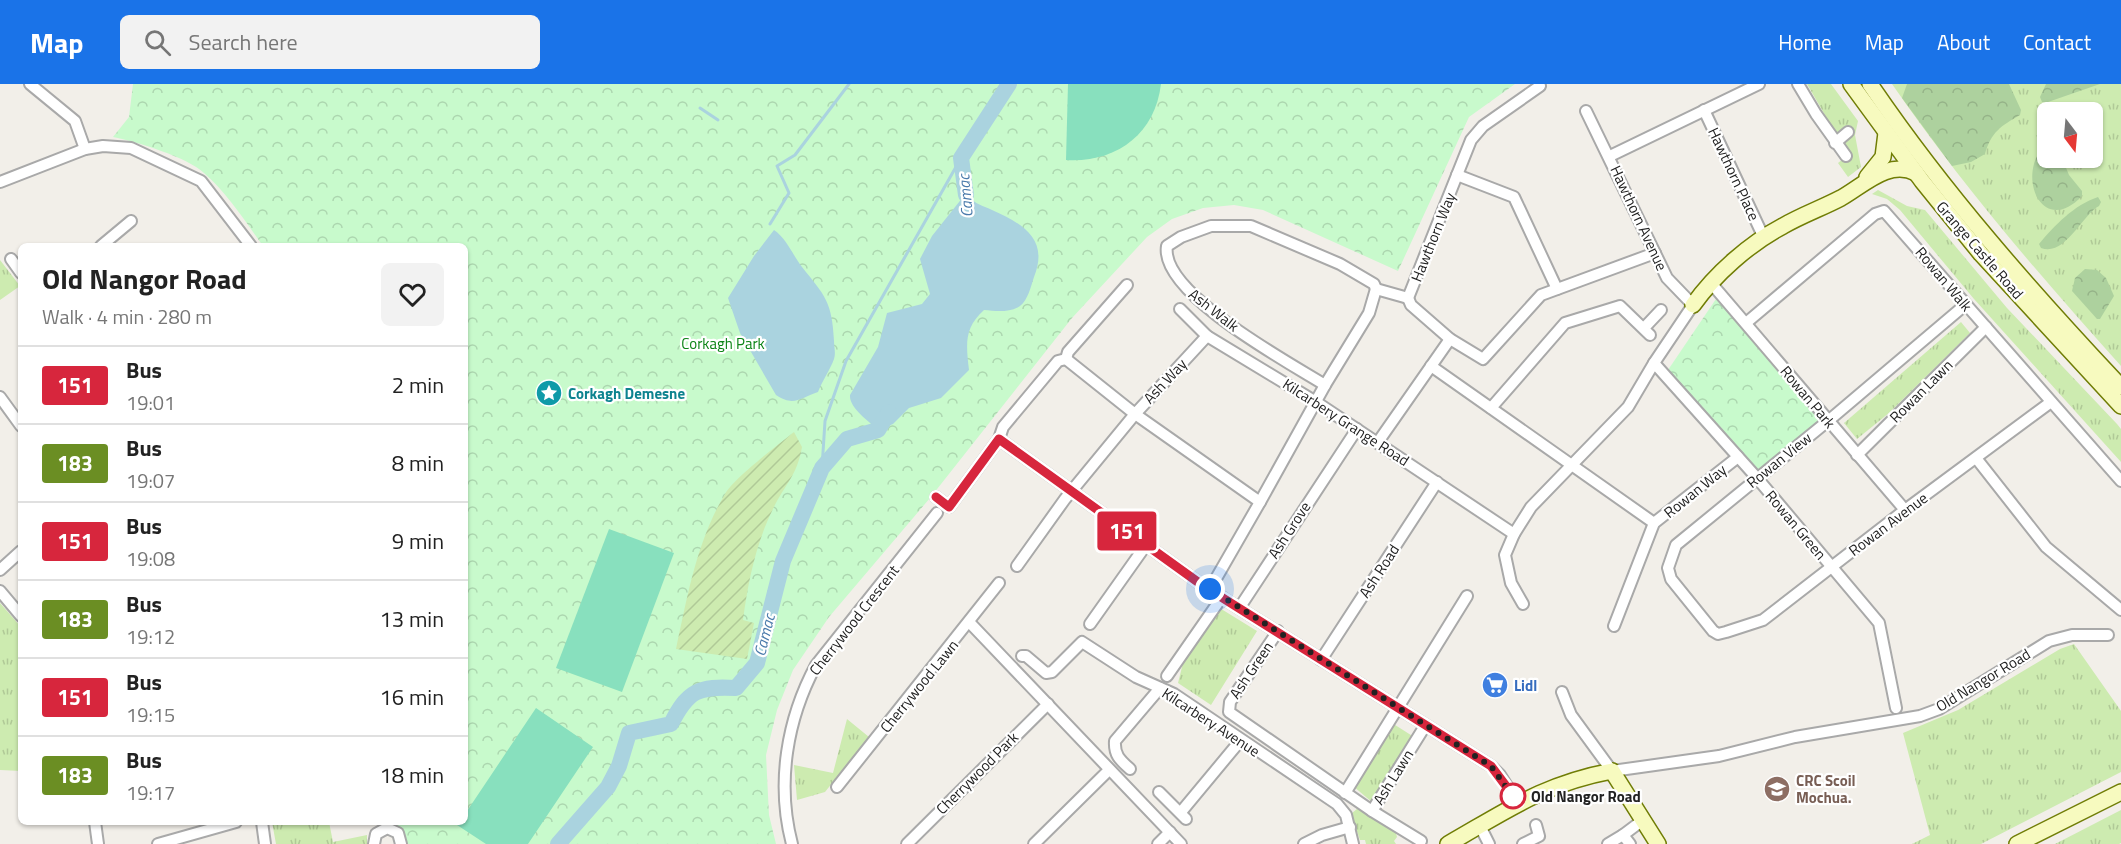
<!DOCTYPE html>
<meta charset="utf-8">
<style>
body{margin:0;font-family:"Titillium Web",sans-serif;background:#f2f2f2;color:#222;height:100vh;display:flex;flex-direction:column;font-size:22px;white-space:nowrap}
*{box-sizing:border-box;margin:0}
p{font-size:20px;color:#767676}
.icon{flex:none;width:33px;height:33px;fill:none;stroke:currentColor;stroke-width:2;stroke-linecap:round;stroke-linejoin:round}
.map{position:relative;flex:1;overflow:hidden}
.details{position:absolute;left:18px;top:159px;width:450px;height:582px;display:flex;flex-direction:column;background:#fff;border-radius:9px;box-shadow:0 2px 4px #0004}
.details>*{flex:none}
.badge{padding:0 12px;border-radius:4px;font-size:21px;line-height:39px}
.needle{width:39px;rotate:164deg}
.fabs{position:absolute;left:2037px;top:18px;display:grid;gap:12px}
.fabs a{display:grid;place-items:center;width:66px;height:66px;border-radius:9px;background:#fff;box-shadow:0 2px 4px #0004;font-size:30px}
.you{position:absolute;width:30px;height:30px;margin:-15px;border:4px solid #fff;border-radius:50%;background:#1a73e8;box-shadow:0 0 0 9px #1a73e833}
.map>.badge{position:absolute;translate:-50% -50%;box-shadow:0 0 0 3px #fff}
.round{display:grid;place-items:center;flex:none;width:63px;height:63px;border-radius:9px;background:#f2f2f2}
.head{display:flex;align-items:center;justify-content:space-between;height:102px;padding:0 24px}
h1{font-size:28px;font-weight:700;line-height:45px}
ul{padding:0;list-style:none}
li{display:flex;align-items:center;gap:18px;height:78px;padding:0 24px;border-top:2px solid #e0e0e0}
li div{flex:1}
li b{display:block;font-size:22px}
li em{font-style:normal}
li .badge{min-width:66px;font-weight:700;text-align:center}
header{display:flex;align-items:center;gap:36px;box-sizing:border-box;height:84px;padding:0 30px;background:#1a73e8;color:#fff}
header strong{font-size:28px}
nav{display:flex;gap:33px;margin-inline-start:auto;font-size:21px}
.search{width:420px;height:54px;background:#f2f2f2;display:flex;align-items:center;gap:15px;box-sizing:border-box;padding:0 21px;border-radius:9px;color:#767676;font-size:22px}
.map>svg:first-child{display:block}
</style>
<header>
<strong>Map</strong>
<div class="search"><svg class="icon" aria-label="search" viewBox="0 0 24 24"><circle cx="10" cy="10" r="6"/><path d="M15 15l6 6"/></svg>Search here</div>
<nav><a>Home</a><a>Map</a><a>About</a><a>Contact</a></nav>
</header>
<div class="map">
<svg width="2121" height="760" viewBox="0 0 2121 760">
<defs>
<pattern id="grass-tufts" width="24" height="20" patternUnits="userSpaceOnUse" patternTransform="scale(1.5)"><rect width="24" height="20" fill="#cdebb0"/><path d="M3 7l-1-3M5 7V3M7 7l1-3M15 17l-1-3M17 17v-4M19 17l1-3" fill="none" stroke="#b0c997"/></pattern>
<pattern id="forest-crowns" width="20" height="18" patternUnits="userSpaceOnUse" patternTransform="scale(1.5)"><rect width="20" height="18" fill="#add19e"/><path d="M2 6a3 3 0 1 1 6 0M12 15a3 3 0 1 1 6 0" fill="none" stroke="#95b388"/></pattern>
<pattern id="park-crowns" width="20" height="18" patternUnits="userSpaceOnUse" patternTransform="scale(1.5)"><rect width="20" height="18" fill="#c8facc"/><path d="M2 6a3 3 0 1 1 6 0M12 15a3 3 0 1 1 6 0" fill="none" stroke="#acd6af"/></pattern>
<pattern id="garden-furrows" width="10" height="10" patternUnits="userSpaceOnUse" patternTransform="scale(1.5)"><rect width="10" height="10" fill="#cdebb0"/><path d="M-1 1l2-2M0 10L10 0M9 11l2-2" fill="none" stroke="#b0c997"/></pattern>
</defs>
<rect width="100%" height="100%" fill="#f2efe9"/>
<g fill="url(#grass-tufts)" fill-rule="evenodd">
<polygon points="1807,0 1831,0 1858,37 1855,51 1861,83 1848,93 1838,79 1848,71"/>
<path d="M1892,0H2121V282C2040,192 1961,100 1892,0ZM2048,28H2092V74H2048Z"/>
<polygon points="1878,106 1907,122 1925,126 2007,224 2117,340 2121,345 2121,378 1974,215 1900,126 1887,115 1872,110"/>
<polygon points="0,176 20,202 0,216"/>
<polygon points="1961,238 1970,249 1889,329 1857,355 1844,339"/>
<polygon points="0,519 21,543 21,687 0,686"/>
<polygon points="1218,523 1257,547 1211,621 1178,599 1183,579 1211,540 1208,538"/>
<polygon points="2074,560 2121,627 2121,688 1981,760 1912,760 1930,751 1903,649 1958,626 2060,565"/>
<polygon points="847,635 869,653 825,708 797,716 794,681 833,689"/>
<polygon points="1392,639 1414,653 1373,719 1353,702"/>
<polygon points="1358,724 1395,746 1397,753 1394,757 1396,760 1366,760 1365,756 1360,756 1351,730"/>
<polygon points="2121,726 2121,759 2119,760 2055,760"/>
<polygon points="272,738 329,738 333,758 367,751 367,760 276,760"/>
</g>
<g fill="url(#forest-crowns)">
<path d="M1907,0H2009L2021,26L2020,31C2001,42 1991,48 1985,70L1971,78L1952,82L1902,14Z"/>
<polygon points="2046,0 2100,0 2048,18 2042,18 2040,13"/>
<path d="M2047,59L2048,74H2062L2069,91L2082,107V112C2041,155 2014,88 2047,59Z"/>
<path d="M2098,113L2101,118L2099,122C2082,131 2065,173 2041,164L2039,160C2055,141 2074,121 2098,113Z"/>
<polygon points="2085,185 2097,186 2106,194 2114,212 2100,235 2097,235 2072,207 2075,194"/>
</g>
<g fill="url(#park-crowns)">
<path d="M133,0H1515L1469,33L1398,187L1263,126L1234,121L1203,124L1172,135L1147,153L1072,234L930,414L829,533L793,586L777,626L766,671L769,731L776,760H403L399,746L393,738H465V162H263C245,137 227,109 204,89C187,73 137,58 113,53L129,33Z"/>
<polygon points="1718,212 1822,336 1760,387 1757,387 1668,286"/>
</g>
<path fill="url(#garden-furrows)" d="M794,348L802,363C797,392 785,400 773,425C756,459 748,498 743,536L754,539L747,575L676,565C687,514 697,456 725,410C734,394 778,361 794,348Z"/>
<g fill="#88e0be">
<path d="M1068,0H1161C1155,51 1115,79 1066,76Z"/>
<polygon points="609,445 674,469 622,608 556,584"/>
<polygon points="536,624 593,663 528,760 486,760 457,741 465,738 465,730"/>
</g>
<g fill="#aad3df">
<path d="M966,90C967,98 965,105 969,112C974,120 984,122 992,126C1024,140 1049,156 1034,193C1031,202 1028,216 1020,222C1009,229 996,227 984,226C964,244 966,260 969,286L941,314L909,324L893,340L878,346C869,337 849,324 850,311L878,263L887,229L922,220L930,210L920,175L932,152L963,113L961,94Z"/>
<path d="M774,146C787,155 792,170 802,183C825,212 832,217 834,257C834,263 836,269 834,275C830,286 822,297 818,308C800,314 794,323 776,311L740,249L728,214L754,172Z"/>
</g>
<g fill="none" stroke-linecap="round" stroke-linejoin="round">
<g stroke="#aad3df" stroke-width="3">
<polyline points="700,24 718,36"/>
<polyline points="770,140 789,109 777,82 795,71 849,0"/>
<polyline points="822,384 825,337 846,277 961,74"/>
</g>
<g stroke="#aad3df" stroke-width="16">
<polyline points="966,111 961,74 1009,0"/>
<path d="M558,760L608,703L619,682L629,649L671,640C688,606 699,602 736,604L757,579L783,477L822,384L847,355L878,346L889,328"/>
</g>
<defs>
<g id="street">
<polyline points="30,0 75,37 85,65"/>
<polyline points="1798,0 1816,30 1846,72"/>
<polyline points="1704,26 1764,154"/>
<polyline points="1835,59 1848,48"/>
<polyline points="1610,72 1759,0"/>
<polyline points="1457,91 1514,113 1557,205"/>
<polyline points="0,98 85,65 103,62 131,64 201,97 251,162"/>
<polyline points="101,162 131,137"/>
<polyline points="11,175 21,189"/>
<polyline points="1711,199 1905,426"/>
<polyline points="1376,205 1408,214"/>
<polyline points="1408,214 1411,221 1450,255 1483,275 1541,211 1655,169"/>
<polyline points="1408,214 1471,56 1483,42 1540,2"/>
<polyline points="1965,221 1834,332 1676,461 1668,484 1671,495 1713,547 1718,550 1726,548 1763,536 1905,426 2051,318"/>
<polyline points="1180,225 1207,252 1316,318 1514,450"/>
<polyline points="1746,239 1875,130 1884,127 2121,397"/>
<polyline points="1644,244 1661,226"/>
<polyline points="1066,275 1135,330 1207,252"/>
<polyline points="1654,279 1757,394 1879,539 1896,624"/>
<polyline points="1431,282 1654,439"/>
<path d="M1325,301C1290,279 1159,209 1167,162L1181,153L1211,142H1251L1340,180L1374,200L1376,205"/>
<polyline points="0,313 21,342"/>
<polyline points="1491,324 1565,239 1620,222 1650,251"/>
<polyline points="999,355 1003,343 1058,277 1066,275 1068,268 1127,201"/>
<polyline points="1378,358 1450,255"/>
<polyline points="1857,371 1986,243"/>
<polyline points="1976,374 2046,463 2121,526"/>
<polyline points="936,413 949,423 999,355 1202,501 1491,682 1500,691 1518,719"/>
<polyline points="1260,418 1325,301 1369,229 1376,205"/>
<polyline points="1017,482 1065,415 1135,330 1260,418 1210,505"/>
<polyline points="0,486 21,467"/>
<polyline points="0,507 21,532"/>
<polyline points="1523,520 1511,499 1505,471 1514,450 1531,423 1628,323 1654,279 1693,221 1667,194 1586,27"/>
<polyline points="1240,523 1357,345"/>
<polyline points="970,539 1181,760"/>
<polyline points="1090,540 1146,461"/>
<polyline points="1614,542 1654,439 1738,373"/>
<polyline points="1278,547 1230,618 1229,628 1372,727"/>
<polyline points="1022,572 1026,572 1046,589 1052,588 1082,558 1136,593 1174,610 1337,720 1346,731 1353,760"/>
<polyline points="1321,576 1437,398"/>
<polyline points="1167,592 1222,513"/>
<polyline points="1562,608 1571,631 1612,687 1719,672 1795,653 1920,632 1939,625 2049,557 2072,551 2108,551"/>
<path d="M1130,685C1120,676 1114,671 1115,657L1160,604"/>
<polyline points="837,703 999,499"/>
<polyline points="1159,708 1186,735"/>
<polyline points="1345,709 1467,512"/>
<polyline points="1181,728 1240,657"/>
<polyline points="95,738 98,760"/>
<polyline points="262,738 265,760"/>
<polyline points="1480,742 1489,760"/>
<polyline points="1421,757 1372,727 1425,642"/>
<polyline points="158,760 236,738"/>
<polyline points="374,760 376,750 387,744 398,749 401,760"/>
<path d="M792,760C776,699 787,635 816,581L937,429"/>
<polyline points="907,760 1048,620"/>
<polyline points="1034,760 1109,686"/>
<polyline points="1158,760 1170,748"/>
<polyline points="1304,760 1322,751 1350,743"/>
<polyline points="1523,760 1539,752 1536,741"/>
<polyline points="1608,760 1623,751"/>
<polyline points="1630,760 1623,751 1643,736"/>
</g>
<g id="secondary">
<polyline points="1851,0 1922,97 1981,170 2121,322"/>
<path d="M1870,0C1944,109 2031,207 2121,303"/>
<polyline points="1867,93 1883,73 1886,49"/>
<path d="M1693,221C1715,190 1749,160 1783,142C1802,131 1822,124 1841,114C1864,101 1889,75 1916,89"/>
<path d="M1448,760C1508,726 1543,700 1612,687L1658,760"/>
<polyline points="2017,760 2121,708"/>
</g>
</defs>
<use href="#street" stroke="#a9a9a9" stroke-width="14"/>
<use href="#secondary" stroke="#707d05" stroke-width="18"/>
<use href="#street" stroke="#fff" stroke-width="10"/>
<use href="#secondary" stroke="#f7fabf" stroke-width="15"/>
</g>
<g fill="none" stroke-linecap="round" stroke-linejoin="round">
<defs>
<polyline id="line" points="936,413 949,423 999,355 1202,501 1491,682 1518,718"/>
</defs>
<use href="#line" stroke="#fff" stroke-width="14"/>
<use href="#line" stroke="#d7263d" stroke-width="9"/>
<polyline stroke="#222" stroke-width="6" stroke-dasharray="0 10.8" points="1210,505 1491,682 1514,714 1513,712"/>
</g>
<defs>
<symbol id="sight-disc" viewBox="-11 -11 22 22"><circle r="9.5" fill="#0f9aa8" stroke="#fff"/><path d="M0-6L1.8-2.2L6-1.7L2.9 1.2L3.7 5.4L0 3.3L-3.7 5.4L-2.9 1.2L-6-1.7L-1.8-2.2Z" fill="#fff"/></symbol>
<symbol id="supermarket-disc" viewBox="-11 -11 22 22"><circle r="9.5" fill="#3f7fe0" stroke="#fff"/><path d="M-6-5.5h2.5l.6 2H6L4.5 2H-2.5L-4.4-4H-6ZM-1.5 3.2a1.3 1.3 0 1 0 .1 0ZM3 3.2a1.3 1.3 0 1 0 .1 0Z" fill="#fff"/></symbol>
<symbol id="school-disc" viewBox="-11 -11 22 22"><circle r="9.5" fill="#8d6e63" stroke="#fff"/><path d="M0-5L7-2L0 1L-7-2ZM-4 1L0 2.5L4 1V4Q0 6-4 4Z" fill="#fff"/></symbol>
</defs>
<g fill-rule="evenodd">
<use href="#sight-disc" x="534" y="294" width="30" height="30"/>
<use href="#supermarket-disc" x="1480" y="586" width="30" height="30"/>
<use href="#school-disc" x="1762" y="690" width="30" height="30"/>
</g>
<circle fill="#fff" stroke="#d7263d" stroke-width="3" cx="1513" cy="712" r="12"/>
<g text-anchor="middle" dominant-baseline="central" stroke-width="4.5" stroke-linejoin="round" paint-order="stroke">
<g font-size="15" fill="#222" stroke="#fff">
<text transform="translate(1734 90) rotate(65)">Hawthorn Place</text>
<text transform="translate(1639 134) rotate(65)">Hawthorn Avenue</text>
<text transform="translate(1433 153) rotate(-68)">Hawthorn Way</text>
<text transform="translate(1980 166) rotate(49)">Grange Castle Road</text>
<text transform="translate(1944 195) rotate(50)">Rowan Walk</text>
<text transform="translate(1214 226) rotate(38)">Ash Walk</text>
<text transform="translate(1165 297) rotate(-47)">Ash Way</text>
<text transform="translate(1921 307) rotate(-45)">Rowan Lawn</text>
<text transform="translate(1808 313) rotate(50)">Rowan Park</text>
<text transform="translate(1346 338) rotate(33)">Kilcarbery Grange Road</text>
<text transform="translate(1779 376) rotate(-39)">Rowan View</text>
<text transform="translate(1695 407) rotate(-39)">Rowan Way</text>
<text transform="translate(1888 440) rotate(-37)">Rowan Avenue</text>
<text transform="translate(1796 441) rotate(50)">Rowan Green</text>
<text transform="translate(1289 446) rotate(-57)">Ash Grove</text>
<text transform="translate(1379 487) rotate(-57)">Ash Road</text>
<text transform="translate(854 536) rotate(-52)">Cherrywood Crescent</text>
<text transform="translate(1251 586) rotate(-56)">Ash Green</text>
<text transform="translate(1983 596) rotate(-31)">Old Nangor Road</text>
<text transform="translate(919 602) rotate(-51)">Cherrywood Lawn</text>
<text transform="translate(1211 638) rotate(33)">Kilcarbery Avenue</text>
<text transform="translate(977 689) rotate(-45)">Cherrywood Park</text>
<text transform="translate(1393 693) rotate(-58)">Ash Lawn</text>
</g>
<g font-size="15" fill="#0c8416" stroke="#fff">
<text x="723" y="259">Corkagh Park</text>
</g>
<g font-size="15" font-weight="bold" fill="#0d838f" stroke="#fff" text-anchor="start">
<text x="568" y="309">Corkagh Demesne</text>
</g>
<g font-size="15" font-weight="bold" fill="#366cbe" stroke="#fff" text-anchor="start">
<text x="1514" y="601">Lidl</text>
</g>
<g font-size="15" font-weight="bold" fill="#785e54" stroke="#fff" text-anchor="start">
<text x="1796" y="696">CRC Scoil<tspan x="1796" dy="17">Mochua.</tspan></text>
</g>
<g font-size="15" font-weight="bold" fill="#222" stroke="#fff" text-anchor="start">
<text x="1531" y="712">Old Nangor Road</text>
</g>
<g font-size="16" font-style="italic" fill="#4a7aab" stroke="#fff">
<text transform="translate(965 112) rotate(-95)">Camac</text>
<text transform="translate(764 551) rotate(-76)">Camac</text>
</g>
</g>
</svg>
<div class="fabs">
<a><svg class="needle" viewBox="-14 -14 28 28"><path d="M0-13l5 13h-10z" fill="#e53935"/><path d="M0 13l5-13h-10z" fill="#767676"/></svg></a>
</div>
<div class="you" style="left:1210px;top:505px"></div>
<b class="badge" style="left:1127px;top:447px;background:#d7263d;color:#fff">151</b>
<section class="details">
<div class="head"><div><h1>Old Nangor Road</h1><p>Walk · 4 min · 280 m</p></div><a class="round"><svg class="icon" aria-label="heart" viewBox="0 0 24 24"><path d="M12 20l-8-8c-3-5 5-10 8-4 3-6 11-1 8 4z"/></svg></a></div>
<ul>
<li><span class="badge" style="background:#d7263d;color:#fff">151</span><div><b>Bus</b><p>19:01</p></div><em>2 min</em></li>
<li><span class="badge" style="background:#6b8e23;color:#fff">183</span><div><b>Bus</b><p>19:07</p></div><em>8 min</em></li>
<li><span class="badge" style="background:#d7263d;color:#fff">151</span><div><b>Bus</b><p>19:08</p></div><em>9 min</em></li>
<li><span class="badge" style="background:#6b8e23;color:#fff">183</span><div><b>Bus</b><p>19:12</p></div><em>13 min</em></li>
<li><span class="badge" style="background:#d7263d;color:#fff">151</span><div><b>Bus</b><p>19:15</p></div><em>16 min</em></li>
<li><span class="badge" style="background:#6b8e23;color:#fff">183</span><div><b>Bus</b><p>19:17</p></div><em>18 min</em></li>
</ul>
</section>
</div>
